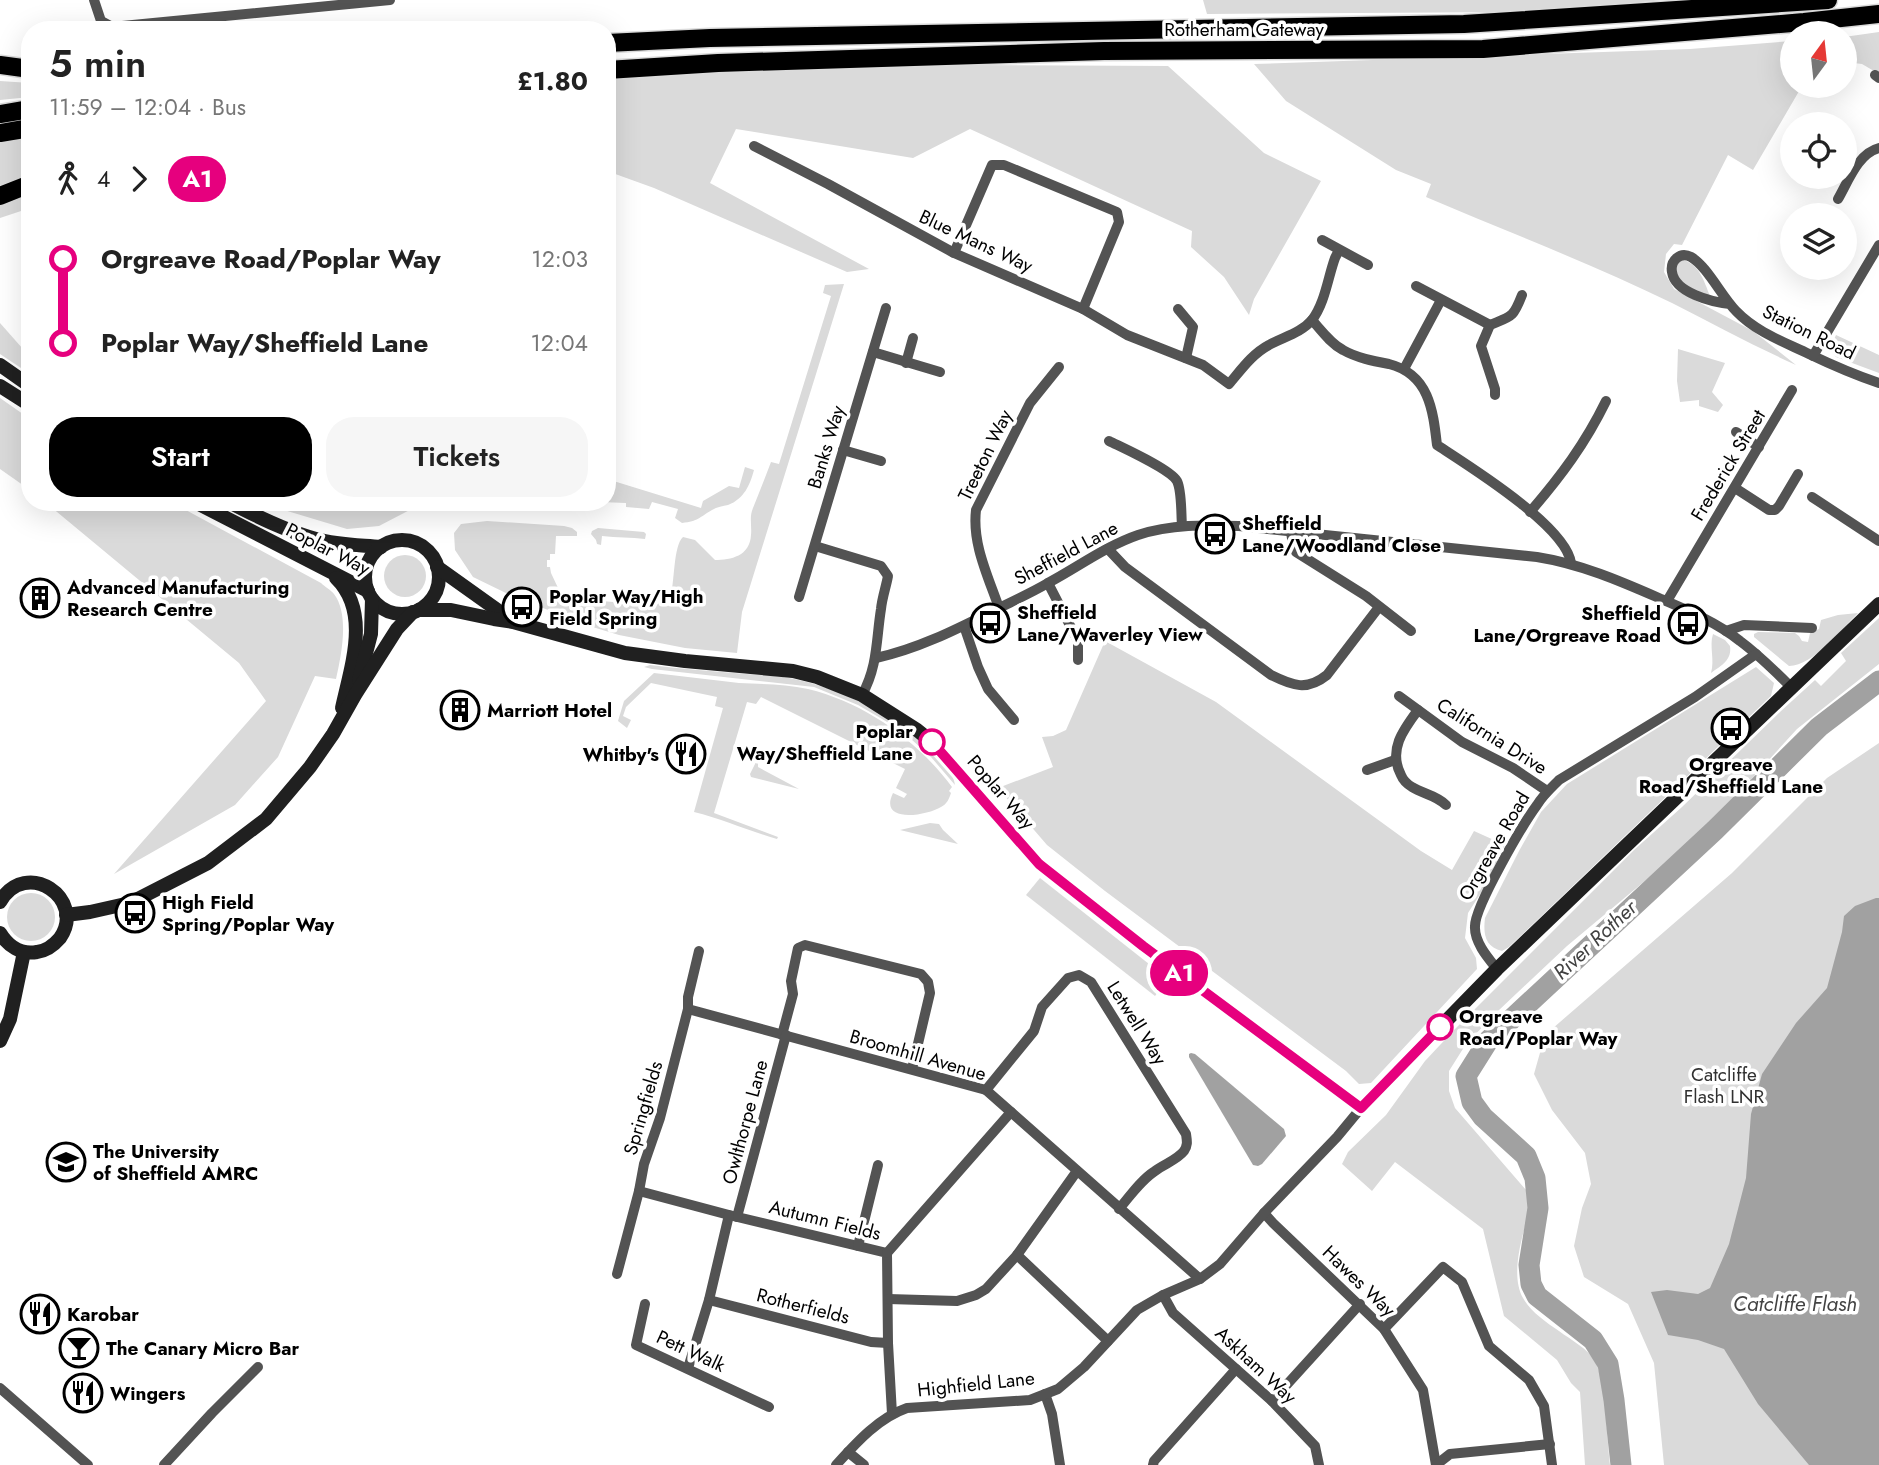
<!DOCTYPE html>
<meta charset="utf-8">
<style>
body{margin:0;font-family:Jost,sans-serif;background:#f6f6f6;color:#222;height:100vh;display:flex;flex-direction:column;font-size:26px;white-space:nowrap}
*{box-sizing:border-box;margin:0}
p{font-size:23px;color:#767676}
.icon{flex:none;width:38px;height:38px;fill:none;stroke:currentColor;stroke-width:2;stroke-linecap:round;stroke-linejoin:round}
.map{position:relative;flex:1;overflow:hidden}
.panel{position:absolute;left:21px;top:21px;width:595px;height:490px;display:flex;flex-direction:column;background:#fff;border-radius:28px;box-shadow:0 7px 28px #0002}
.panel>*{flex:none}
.badge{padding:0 14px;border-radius:23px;font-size:24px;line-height:46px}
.needle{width:46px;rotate:15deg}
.controls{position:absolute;left:1780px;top:21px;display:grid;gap:14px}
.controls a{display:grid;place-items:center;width:77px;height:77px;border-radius:50%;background:#fff;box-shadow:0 7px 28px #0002;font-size:35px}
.map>.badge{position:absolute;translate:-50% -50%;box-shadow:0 0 0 4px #fff}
.legs{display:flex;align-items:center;gap:10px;height:77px;padding:0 28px;font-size:23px}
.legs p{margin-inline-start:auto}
.head{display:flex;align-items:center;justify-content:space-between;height:119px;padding:0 28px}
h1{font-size:38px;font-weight:600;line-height:52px}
.action{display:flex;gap:14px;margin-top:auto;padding:14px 28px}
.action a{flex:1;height:80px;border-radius:28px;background:#000;color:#fff;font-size:28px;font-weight:600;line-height:80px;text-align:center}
.action a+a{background:#f6f6f6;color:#222}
ul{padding:0 28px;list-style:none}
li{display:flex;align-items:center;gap:24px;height:84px;font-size:26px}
li i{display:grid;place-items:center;width:10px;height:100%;margin:0 9px;background:currentColor}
li i::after{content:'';width:18px;height:18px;margin:-9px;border:5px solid;border-radius:50%;background:#fff}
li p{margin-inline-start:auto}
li:first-child i{background:linear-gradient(#0000 50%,currentColor 0)}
li:last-child i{background:linear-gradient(currentColor 50%,#0000 0)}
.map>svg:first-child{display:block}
</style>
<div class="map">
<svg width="1879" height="1465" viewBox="0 0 1879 1465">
<rect width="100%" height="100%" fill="#fff"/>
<g fill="#dadada">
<polygon points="1203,0 1664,0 1536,12 1207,14"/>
<polygon points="1879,32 1879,74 1862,64 1845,62 1844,37"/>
<path d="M1792,41V86H1802L1753,170L1728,155L1682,245L1674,244L1666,254L1664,272L1674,289L1753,331L1796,365C1754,346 1713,324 1672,303C1592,264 1508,232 1426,197L1431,184L1396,170L1286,101L1254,64L1690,49Z"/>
<polygon points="972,65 1168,66 1264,153 1321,181 1254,299 1249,315 1224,277 1191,247 1192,231 970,129 913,158 736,129 710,183 869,269 847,272 654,188 607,171 607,79 728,71"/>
<polygon points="0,81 30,83 30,97 0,100"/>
<polygon points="30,135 30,174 0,186 0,140"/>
<polygon points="30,193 30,208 0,218 0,204"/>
<path d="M1684,260C1700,266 1704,281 1710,296L1697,293L1677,277L1675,268L1679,262Z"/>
<path d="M844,284L742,612L737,653L685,648L619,635L586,625L510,595L473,577L455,550L454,533L461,524L487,521L564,526L572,528L577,532V536H556L555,554H550V560H547V567H550L551,573L559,590L569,594L582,592L592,594L600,601L655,605L670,599C675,583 673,546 683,537L695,540L715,560C731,560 750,556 751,535C752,526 749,517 753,508C759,493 765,478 771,462L779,464L831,296L823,293L825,285Z"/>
<polygon points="0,323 30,357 30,374 0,354"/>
<path d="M1836,335L1879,355V373L1836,357C1827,349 1832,344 1836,335Z"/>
<polygon points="1678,349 1725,363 1712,392 1723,405 1718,412 1699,406 1699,400 1680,402 1677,381"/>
<polygon points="0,398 30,419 30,490 0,469"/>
<path d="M745,467L754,470C750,485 744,499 728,505C723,506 717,507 712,510C698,518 699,521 682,523L675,518L678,509L652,502L649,509L626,507V503L601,502H607V479L701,508L703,501L729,486L739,488Z"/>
<path d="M45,502H171L321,583C325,587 331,590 334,594C350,615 341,656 336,679L315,676L278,757L235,805L114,874L266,701L239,663Z"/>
<polygon points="269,502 425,502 379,526 347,529 284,510"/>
<path d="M598,528L644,532L646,534L645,539C631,537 617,538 602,536L601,545L597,544L596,540L591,534L592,531Z"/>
<circle cx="405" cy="576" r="21"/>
<path d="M1858,613C1841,630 1814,665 1789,666L1754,637V634L1758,632L1795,633L1799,636L1802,641L1808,642L1810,633L1819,629L1821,620L1838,615Z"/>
<path d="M1879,618V664L1797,729L1725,808L1677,854L1567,946L1498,1011L1466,1044L1449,1071V1091L1455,1108L1533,1198C1526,1226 1508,1271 1523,1298C1531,1312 1546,1322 1559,1331C1571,1340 1589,1349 1596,1363C1606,1384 1607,1440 1610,1465H1585L1580,1392L1571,1383L1557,1360L1504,1316L1483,1229L1395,1162L1372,1191L1342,1164L1348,1152L1386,1115L1425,1061L1455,1029L1634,850L1682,807L1781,711L1815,680L1821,686L1846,661L1841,653Z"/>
<path d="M1713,634L1725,640L1730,646C1732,660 1722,665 1711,673C1715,660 1709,646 1713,634Z"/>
<polygon points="1105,641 1216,702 1421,851 1452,870 1474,831 1505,845 1484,888 1468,913 1465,938 1476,958 1477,969 1371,1083 1359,1084 1346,1071 1105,891 1047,845 998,788 1053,767 1042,737 1053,736 1066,730"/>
<path d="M650,665C682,669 714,671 746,674C762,675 779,676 794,679C841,689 887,712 923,744C935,754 953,769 955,785L931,757L901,730L858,705L814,687L652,669L644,667Z"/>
<path d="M1756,667L1774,683L1771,696L1509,947L1502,951C1485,947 1483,934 1485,918L1519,851L1541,812L1567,784Z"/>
<path d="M654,673C682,676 711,680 739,683C762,684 786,684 808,689C865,703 917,740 952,787L949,791L951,793C949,799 947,804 941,807C926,816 878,824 893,793L904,798L907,794L896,788L905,769L761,697L756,704L747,702L714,813L778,837L777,839C749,831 722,819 694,812L723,708L715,706L717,697L651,683L626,707L623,716L631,720L627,728L618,721L624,701Z"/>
<polygon points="1879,743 1879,1465 1664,1465 1654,1363 1628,1304 1584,1277 1574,1246 1582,1208 1591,1184 1585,1153 1552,1110 1534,1074 1545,1035 1732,873 1827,778"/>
<polygon points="761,752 764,752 758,763 758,767 799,789 751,777 750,774"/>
<polygon points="930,823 939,824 943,830 958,844 900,830"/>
<polygon points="1040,878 1168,979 1155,996 1026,895"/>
<circle cx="31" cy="917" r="24"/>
</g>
<g fill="#a1a1a1">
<polygon points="1876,898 1879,898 1879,1465 1809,1465 1758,1404 1724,1349 1698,1340 1668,1335 1651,1292 1667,1290 1698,1294 1710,1288 1729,1244 1746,1178 1751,1114 1762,1074 1796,1023 1827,988 1842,932 1844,916 1855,906"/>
<polygon points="1191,1053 1195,1054 1284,1129 1286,1136 1262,1164 1258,1166 1253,1165 1189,1057 1189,1054"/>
</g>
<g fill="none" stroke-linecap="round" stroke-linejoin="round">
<polyline stroke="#a1a1a1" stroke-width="21" points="1621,1465 1614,1400 1608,1364 1593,1340 1537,1296 1531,1284 1529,1265 1538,1208 1535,1178 1526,1156 1483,1117 1472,1102 1466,1076 1488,1041 1715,830 1819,727 1879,681"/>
<defs>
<g id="trunk">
<polyline points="607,43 710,38 1464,24 1828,0"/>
<polyline points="0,65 30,69"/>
<polyline points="607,70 718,63 1104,51 1483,49 1804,22 1879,14"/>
<polyline points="0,114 30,109"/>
<polyline points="0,133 30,128"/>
<polyline points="0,196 30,184"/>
</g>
</defs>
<use href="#trunk" stroke="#dbdbdb" stroke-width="21"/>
<g stroke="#535353" stroke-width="10">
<polyline points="94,0 101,21 112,27 390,0"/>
<polyline points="1875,75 1879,78"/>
<path d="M754,146L828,184L954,253L1083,309L1127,335L1203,365L1229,384C1241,370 1252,354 1269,345C1283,337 1301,333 1312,320C1325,303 1328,277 1335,258L1339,250"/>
<path d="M1838,199C1848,182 1858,153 1879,148"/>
<polyline points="1322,240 1368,265"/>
<polyline points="954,253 992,165 1004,165 1117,212 1119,222 1083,309"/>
<polyline points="1416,286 1490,325"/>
<path d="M1730,304C1712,302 1675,293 1672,272C1670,261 1680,251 1691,257C1707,266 1722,297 1736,311C1756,332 1784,342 1809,354C1832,365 1855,375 1879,383"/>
<polyline points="1178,309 1193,327 1186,358"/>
<path d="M1312,320C1321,330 1330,343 1343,350C1357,358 1373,361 1389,364C1429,374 1433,410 1437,445C1469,466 1566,526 1571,563"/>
<polyline points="873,352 940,372"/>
<polyline points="1813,356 1879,245"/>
<polyline points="906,363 913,338"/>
<polyline points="1404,369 1441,300"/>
<path d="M1495,395V389L1481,346L1490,325C1512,316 1513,318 1522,295"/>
<polyline points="1736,432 1759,447"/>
<path d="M1109,441C1123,448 1170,469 1177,481C1182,491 1181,514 1182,526"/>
<polyline points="843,450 881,461"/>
<polyline points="1735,488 1769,510 1775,510 1779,506 1798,474"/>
<polyline points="1812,497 1879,541"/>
<path d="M1530,512C1561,476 1585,444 1606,401"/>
<polyline points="1291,532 1293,545 1296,552 1366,596 1411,631"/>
<path d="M815,546L881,566L888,576C886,587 882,598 881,609C876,640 878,666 862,695"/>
<path d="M1108,549L1125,567L1271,675C1293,686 1307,691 1327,675L1379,607"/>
<polyline points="1048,583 1078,641 1078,660"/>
<polyline points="799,597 886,308"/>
<polyline points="1667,601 1792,390"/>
<path d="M999,608C988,576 972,544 976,510L1030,403L1059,367"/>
<polyline points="964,626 978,667 988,689 1014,720"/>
<polyline points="1726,631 1744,625 1812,628"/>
<path d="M876,658C918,649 957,629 995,610C1013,601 1031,593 1048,583C1078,567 1106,546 1138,535C1171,524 1205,525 1239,526L1537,557C1581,564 1620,581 1659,598C1687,610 1716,622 1740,641C1759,655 1776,672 1792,688"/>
<polyline points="1399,696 1462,742 1513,768 1547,791"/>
<path d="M1418,710C1403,730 1388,750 1401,775C1403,780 1407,784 1412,787C1423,794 1436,795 1446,805"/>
<polyline points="1367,770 1395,760"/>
<path d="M1497,969C1488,958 1474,942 1475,926C1475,906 1523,824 1537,805C1543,795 1551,788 1559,780L1695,697L1756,654"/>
<polyline points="688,1009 986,1090 1200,1279"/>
<polyline points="782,1035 793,994 791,981 798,948 805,945 921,974 928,982 930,993 912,1069"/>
<path d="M986,1090L1034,1031L1042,1007L1068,978L1079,975L1091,982L1186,1134C1187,1141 1188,1145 1184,1151C1177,1160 1164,1164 1155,1171C1141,1180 1130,1196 1119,1209"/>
<polyline points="639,1191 729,1215 887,1253 888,1343 892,1414"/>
<polyline points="1264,1213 1273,1223 1384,1329 1423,1390 1436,1465"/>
<polyline points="737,1217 786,1035"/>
<polyline points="858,1246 878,1165"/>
<polyline points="887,1253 1011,1112"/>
<polyline points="1017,1255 1108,1341"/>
<polyline points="617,1274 639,1191 644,1164 660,1118 688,1009 688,997 699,951"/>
<polyline points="1163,1295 1173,1313 1272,1401 1315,1446 1319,1465"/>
<polyline points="888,1299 957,1301 976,1295 986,1289 1017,1255 1077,1171"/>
<polyline points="709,1300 871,1342 888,1343"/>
<polyline points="645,1304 636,1345 769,1407"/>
<polyline points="1384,1329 1443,1267 1462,1282 1489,1346 1529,1380 1544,1406 1552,1465"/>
<polyline points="688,1368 709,1300 729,1215"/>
<polyline points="0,1388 88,1465"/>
<polyline points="1045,1394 1052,1414 1060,1465"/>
<polyline points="1272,1401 1360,1304"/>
<polyline points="848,1452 864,1465"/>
<polyline points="164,1465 212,1413 258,1367"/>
<path d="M836,1465C856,1443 878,1418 907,1408L1030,1400L1058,1389L1084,1367L1137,1310L1163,1295L1200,1279L1220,1264L1264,1213L1337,1137L1361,1108"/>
<polyline points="1153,1465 1154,1461 1236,1369"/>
<polyline points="1436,1465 1450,1454 1550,1444"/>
</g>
<g stroke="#202020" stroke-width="14">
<polyline points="0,365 30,386"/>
<polyline points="0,386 30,405"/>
<polyline points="195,502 368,591"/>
<path d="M229,502C256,516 286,531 316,539C337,545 359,545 381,547"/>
<circle cx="402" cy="577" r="37"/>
<polyline points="437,567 510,619"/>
<path d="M336,578C371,612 351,666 342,708"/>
<polyline points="419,610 451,610 494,619 513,622 625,653 685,661 793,671 817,677 862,695 917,730 932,742 1039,864 1143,946 1361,1108 1497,969 1879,604"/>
<polyline points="359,680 371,634 372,599"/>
<path d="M0,902C26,857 87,899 60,938C54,945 46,951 37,952C21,955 8,946 0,933"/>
<polyline points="66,915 90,912 130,903 208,863 266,819 310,767 333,734 355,695 397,629 413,612"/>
<polyline points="0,1041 10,1019 24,952"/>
</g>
<use href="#trunk" stroke="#000" stroke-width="18"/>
</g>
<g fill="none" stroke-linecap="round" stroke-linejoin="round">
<defs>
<polyline id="line-1" points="932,742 1039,864 1143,946 1361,1108 1440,1027"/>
</defs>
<use href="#line-1" stroke="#fff" stroke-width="16"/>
<use href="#line-1" stroke="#e6007e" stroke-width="10"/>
</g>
<defs>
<symbol id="bus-ring" viewBox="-11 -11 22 22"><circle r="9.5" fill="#fff" stroke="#000" stroke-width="1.5"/><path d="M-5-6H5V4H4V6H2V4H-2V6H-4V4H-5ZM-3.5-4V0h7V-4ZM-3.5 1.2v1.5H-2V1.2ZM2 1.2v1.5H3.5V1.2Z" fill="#000"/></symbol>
<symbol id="building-ring" viewBox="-11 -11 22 22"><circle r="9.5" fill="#fff" stroke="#000" stroke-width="1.5"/><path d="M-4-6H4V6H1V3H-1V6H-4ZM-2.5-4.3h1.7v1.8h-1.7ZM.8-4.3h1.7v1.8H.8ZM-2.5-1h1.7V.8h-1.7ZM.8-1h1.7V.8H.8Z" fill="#000"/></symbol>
<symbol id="restaurant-ring" viewBox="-11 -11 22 22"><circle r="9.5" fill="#fff" stroke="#000" stroke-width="1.5"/><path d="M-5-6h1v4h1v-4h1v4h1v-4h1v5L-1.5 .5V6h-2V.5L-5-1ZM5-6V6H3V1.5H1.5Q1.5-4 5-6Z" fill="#000"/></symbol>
<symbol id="university-ring" viewBox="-11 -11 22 22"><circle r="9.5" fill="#fff" stroke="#000" stroke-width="1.5"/><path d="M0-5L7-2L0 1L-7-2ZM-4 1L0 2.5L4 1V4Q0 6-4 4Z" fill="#000"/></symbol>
<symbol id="bar-ring" viewBox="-11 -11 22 22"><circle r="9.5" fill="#fff" stroke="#000" stroke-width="1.5"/><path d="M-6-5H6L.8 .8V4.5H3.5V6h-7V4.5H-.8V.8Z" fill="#000"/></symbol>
</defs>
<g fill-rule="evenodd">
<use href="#bus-ring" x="1193" y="512" width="44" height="44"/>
<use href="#building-ring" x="18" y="576" width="44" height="44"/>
<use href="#bus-ring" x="500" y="585" width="44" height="44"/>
<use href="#bus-ring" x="968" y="601" width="44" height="44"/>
<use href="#bus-ring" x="1666" y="602" width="44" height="44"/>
<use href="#building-ring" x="438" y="688" width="44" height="44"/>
<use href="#bus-ring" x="1709" y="706" width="44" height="44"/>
<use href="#restaurant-ring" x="664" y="732" width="44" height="44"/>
<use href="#bus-ring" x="113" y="891" width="44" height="44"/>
<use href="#university-ring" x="44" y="1140" width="44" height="44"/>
<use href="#restaurant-ring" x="18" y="1292" width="44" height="44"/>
<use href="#bar-ring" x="57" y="1326" width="44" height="44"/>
<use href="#restaurant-ring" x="61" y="1371" width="44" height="44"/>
</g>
<g fill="#fff" stroke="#e6007e" stroke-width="3.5">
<circle cx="932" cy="742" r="12"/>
<circle cx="1440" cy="1027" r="12"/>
</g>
<g text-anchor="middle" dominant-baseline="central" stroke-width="7" stroke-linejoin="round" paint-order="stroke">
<g font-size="19" fill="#000" stroke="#fff">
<text x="1244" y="29">Rotherham Gateway</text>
<text transform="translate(976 241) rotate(25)">Blue Mans Way</text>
<text transform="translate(1809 332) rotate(26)">Station Road</text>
<text transform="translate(826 447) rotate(-73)">Banks Way</text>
<text transform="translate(985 455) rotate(-64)">Treeton Way</text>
<text transform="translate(1728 465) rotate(-59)">Frederick Street</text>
<text transform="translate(328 549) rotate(27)">Poplar Way</text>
<text transform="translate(1066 553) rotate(-28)">Sheffield Lane</text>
<text transform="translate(1492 736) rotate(32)">California Drive</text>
<text transform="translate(1001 792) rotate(49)">Poplar Way</text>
<text transform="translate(1494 846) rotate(-60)">Orgreave Road</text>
<text transform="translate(1137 1023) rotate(58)">Letwell Way</text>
<text transform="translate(918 1055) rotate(16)">Broomhill Avenue</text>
<text transform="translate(643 1108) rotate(-74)">Springfields</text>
<text transform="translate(745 1122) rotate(-75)">Owlthorpe Lane</text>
<text transform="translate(825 1220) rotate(14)">Autumn Fields</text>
<text transform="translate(1359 1281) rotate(44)">Hawes Way</text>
<text transform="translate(803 1306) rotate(14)">Rotherfields</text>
<text transform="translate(691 1351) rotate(25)">Pett Walk</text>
<text transform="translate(1256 1365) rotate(43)">Askham Way</text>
<text transform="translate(976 1384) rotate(-6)">Highfield Lane</text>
</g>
<g font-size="19" font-weight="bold" fill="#000" stroke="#fff" text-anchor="start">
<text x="1242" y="523">Sheffield<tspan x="1242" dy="22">Lane/Woodland Close</tspan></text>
<text x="67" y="587">Advanced Manufacturing<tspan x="67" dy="22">Research Centre</tspan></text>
<text x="549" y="596">Poplar Way/High<tspan x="549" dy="22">Field Spring</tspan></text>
<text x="1017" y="612">Sheffield<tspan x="1017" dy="22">Lane/Waverley View</tspan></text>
<text x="1661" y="613" text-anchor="end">Sheffield<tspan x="1661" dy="22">Lane/Orgreave Road</tspan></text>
<text x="487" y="710">Marriott Hotel</text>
<text x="659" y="754" text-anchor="end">Whitby's</text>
<text x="1731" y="764" text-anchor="middle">Orgreave<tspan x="1731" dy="22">Road/Sheffield Lane</tspan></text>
<text x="162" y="902">High Field<tspan x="162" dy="22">Spring/Poplar Way</tspan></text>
<text x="93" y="1151">The University<tspan x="93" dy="22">of Sheffield AMRC</tspan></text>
<text x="67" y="1314">Karobar</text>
<text x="106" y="1348">The Canary Micro Bar</text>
<text x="110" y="1393">Wingers</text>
</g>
<g font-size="19" font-weight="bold" fill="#000" stroke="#fff" text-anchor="end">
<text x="913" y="731">Poplar<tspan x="913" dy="22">Way/Sheffield Lane</tspan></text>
<text x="1459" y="1016" text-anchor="start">Orgreave<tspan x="1459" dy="22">Road/Poplar Way</tspan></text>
</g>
<g font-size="19" fill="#313131" stroke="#fff">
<text x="1724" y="1074">Catcliffe<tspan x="1724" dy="22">Flash LNR</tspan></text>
</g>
<g font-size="21" font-style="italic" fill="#424242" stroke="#fff">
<text transform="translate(1595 940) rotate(-43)">River Rother</text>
<text x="1795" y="1304">Catcliffe Flash</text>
</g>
</g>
</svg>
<div class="controls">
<a><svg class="needle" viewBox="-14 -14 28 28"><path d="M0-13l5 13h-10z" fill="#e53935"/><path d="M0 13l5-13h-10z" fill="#767676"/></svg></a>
<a><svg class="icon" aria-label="locate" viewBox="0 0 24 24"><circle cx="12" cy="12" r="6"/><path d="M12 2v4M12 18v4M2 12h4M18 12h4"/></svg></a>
<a><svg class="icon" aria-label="layers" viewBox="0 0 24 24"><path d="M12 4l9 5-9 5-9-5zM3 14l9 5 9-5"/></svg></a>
</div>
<b class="badge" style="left:1179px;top:973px;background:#e6007e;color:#fff">A1</b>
<section class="panel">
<div class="head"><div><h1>5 min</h1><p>11:59 – 12:04 · Bus</p></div><b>£1.80</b></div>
<div class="legs"><svg class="icon" aria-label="walk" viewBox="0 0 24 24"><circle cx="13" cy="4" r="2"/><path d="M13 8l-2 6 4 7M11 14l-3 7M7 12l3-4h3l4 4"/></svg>4<svg class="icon" aria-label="forward" viewBox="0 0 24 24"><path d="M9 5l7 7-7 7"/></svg><b class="badge" style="background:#e6007e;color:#fff">A1</b></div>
<ul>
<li><i style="color:#e6007e"></i><b>Orgreave Road/Poplar Way</b><p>12:03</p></li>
<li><i style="color:#e6007e"></i><b>Poplar Way/Sheffield Lane</b><p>12:04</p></li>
</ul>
<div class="action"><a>Start</a><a>Tickets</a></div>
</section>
</div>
